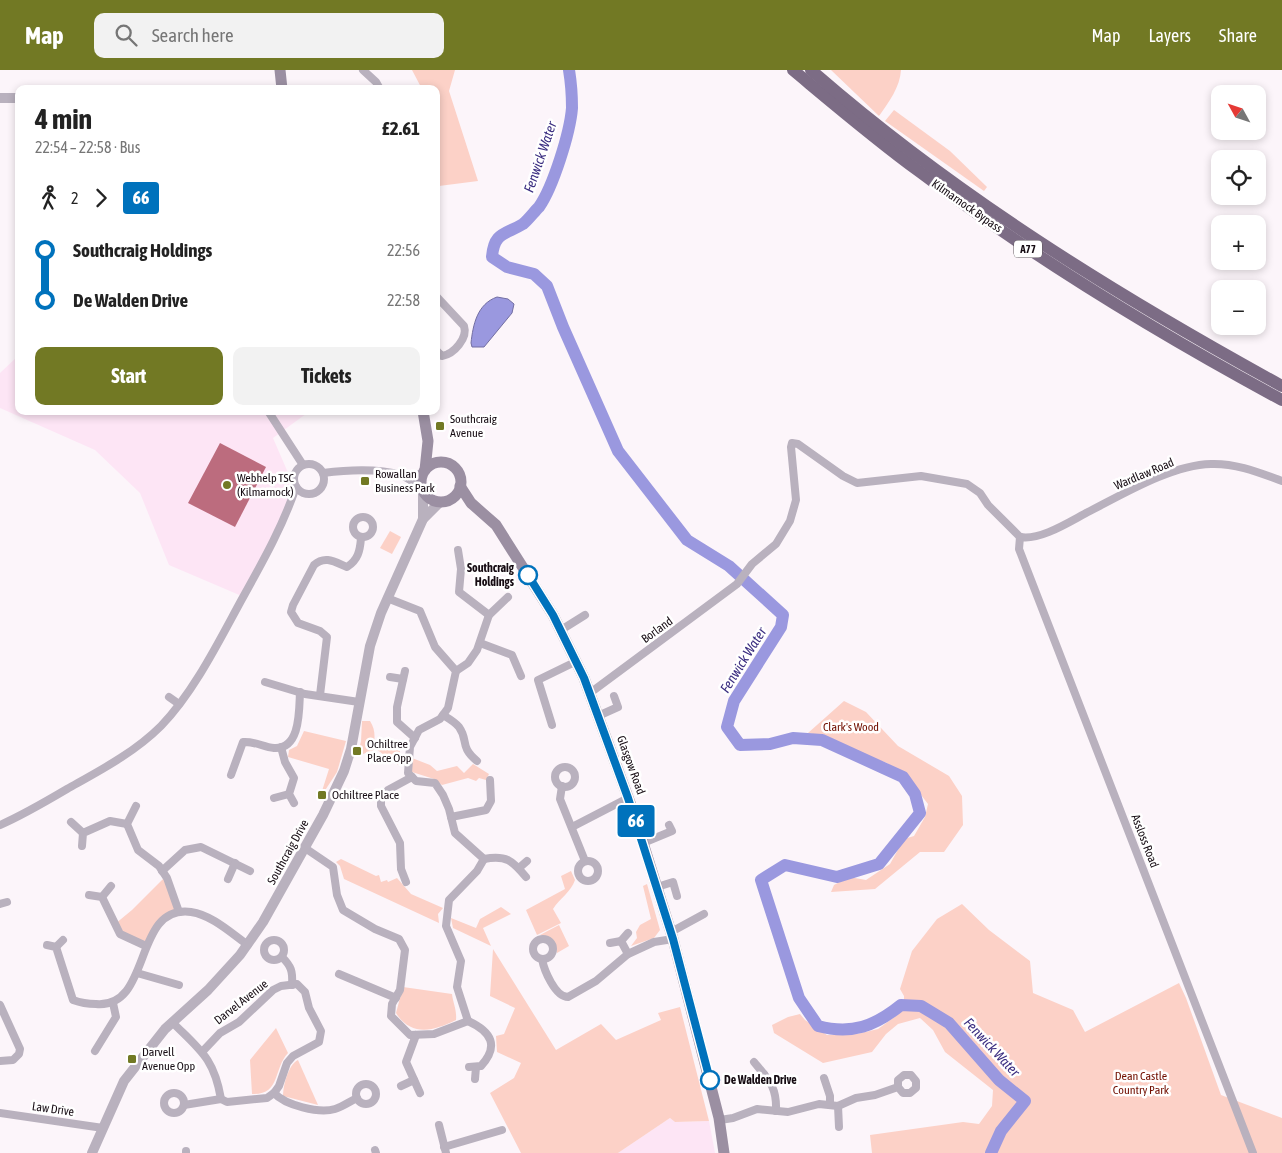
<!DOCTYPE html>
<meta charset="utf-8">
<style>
body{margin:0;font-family:"Asap Condensed",sans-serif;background:#f2f2f2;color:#222;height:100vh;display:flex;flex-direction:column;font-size:19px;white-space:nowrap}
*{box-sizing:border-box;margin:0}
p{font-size:16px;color:#767676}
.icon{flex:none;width:28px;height:28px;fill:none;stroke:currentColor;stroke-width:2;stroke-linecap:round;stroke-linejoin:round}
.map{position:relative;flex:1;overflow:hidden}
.details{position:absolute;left:15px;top:15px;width:425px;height:330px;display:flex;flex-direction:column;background:#fff;border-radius:10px;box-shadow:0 2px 8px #0003}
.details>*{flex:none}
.badge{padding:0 10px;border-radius:4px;font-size:18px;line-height:32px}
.needle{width:32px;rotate:310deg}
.controls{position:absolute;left:1211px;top:15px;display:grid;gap:10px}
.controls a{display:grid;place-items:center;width:55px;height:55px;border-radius:10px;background:#fff;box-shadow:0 2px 8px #0003;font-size:25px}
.map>.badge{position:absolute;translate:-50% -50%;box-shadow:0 0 0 2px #fff}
.legs{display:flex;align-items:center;gap:8px;height:55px;padding:0 20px;font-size:16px}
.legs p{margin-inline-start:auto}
.headline{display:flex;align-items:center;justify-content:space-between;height:85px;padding:0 20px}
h1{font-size:28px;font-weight:700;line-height:38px}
.primary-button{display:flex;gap:10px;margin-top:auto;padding:10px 20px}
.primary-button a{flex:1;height:58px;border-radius:10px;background:#727924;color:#fff;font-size:20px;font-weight:700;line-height:58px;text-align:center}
.primary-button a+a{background:#f2f2f2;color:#222}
ul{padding:0 20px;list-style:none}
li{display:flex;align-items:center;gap:18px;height:50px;font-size:19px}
li i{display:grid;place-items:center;width:8px;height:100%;margin:0 6px;background:currentColor}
li i::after{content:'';width:12px;height:12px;margin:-6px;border:4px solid;border-radius:50%;background:#fff}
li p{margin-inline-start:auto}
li:first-child i{background:linear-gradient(#0000 50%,currentColor 0)}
li:last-child i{background:linear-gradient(currentColor 50%,#0000 0)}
header{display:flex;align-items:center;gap:30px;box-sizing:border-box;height:70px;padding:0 25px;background:#727924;color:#fff}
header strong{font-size:24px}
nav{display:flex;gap:28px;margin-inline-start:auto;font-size:18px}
.search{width:350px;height:45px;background:#f2f2f2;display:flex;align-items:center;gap:12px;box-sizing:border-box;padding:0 18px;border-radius:10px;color:#767676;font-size:19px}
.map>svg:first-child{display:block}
</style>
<header>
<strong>Map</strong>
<div class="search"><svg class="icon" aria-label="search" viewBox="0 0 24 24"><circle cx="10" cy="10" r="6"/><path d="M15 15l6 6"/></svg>Search here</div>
<nav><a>Map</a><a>Layers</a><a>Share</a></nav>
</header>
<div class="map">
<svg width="1282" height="1083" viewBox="0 0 1282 1083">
<rect width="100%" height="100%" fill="#fcf5fa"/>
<g fill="#fde5f5">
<polygon points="19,285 19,341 310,341 273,368 289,405 291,432 244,527 169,495 140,423 95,380 0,338 0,303"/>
<polygon points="670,1048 675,1052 709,1051 715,1083 618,1083"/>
</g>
<g fill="#fcd1c7">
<polygon points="412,0 455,0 449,21 478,111 439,116 436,19 422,19"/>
<path d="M831,0H901C900,17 889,32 879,46Z"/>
<polygon points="894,40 950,81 987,117 984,121 885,51"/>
<polygon points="390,461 401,467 392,484 380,478"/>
<polygon points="844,631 866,642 898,676 949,706 962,726 963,755 944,782 920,782 875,819 831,822 834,815 849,807 866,810 890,794 904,769 914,766 925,747 928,734 908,708 887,693 856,682 829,667 808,663"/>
<path d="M362,651H370C375,659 375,665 374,674L400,681L398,695L376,679L358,686L361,671Z"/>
<polygon points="304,661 346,671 337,702 324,722 322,721 329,699 288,687 289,680 297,676"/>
<polygon points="412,688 430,695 437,701 457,696 464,703 473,694 489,704 486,710 479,708 476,711 468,708 442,715 434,709 412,702"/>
<polygon points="341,789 376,806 379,805 381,812 387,810 388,812 397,808 411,824 443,838 438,844 439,853 344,809 340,796 336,792"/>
<path d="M571,801L575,810C571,822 560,828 553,839L561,853L537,865L526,840L565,819L561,806Z"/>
<polygon points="165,807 177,838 168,847 146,875 126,867 115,854 132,840"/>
<polygon points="647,814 660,860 654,868 631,876 637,868 636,862 640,855 651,849 643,816"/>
<polygon points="962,834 989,860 1030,891 1033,923 1073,940 1085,962 1179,913 1186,928 1221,1025 1282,1048 1282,1083 872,1083 870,1065 963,1052 979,1054 992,1036 993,1020 945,982 933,960 920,948 898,954 886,964 872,982 823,993 774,963 772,955 788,947 800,944 805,950 827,965 857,964 878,959 904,940 904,926 900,919 912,881 937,849"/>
<polygon points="501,837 511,844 483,858 491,876 453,858 451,848 476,858 480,849"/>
<path d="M559,855L569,876L557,883C556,870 550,868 540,865Z"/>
<polygon points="493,879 556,980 601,954 616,970 661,950 658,943 680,937 709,1051 675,1052 670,1048 618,1083 521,1083 490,1023 514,1008 521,993 497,982 496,966 504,964 515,938 490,926"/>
<path d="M403,917L452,924C453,933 457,940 456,950C434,961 411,967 396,943Z"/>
<path d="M276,958L288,983C273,999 281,1025 252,1024L250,990Z"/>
<path d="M298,990L318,1035L283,1026C283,1016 288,995 298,990Z"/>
</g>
<path fill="#9a98df" stroke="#726ea2" d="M497,227L508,229L514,234L512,243L484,277H472L471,273C473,255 477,234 497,227Z"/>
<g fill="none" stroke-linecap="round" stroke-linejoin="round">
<path stroke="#9a98df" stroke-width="12" d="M569,0C571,12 572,26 572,38C570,63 553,117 539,137C534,142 528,150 523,154C505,165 494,162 492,187L507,197L534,204L547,216L563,257L618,381L687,470L729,496L783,545L781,557L734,631L727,657L740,675L770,674L793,668L822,670L903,707L915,724L920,743L879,794L837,807L785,795L761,810L799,928L818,956C852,965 875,956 901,935L921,936L949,953L999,1010L1025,1031L1001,1061L991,1083"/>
</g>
<polygon fill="#bc6c7e" points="220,373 266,397 235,457 188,433"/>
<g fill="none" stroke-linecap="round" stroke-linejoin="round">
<g stroke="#b9b1be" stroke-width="8">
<polyline points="363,0 376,12 380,19"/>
<path d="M436,226L464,256C468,268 454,284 442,286L436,280"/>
<polyline points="268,341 303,395"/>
<circle cx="309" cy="409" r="15"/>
<path d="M323,403C347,400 377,398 401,405C408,408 415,413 421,417"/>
<polyline points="403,406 423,404"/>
<circle cx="363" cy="457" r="10"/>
<polyline points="1020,467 1019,479 1253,1083"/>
<path d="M1020,467C1041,471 1072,450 1090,441C1125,423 1172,395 1211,394C1236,393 1260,403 1282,411"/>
<polyline points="458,480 461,499 459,522 489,545"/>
<polyline points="561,560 585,545"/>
<polyline points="480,573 512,585 521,606"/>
<polyline points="405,601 397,637 397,652 415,668"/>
<polyline points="456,601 468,593 477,580 489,545 508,527"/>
<polyline points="390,607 403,609"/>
<polyline points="265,612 305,624 359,632"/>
<polyline points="590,623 737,514 752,494 776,474 790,451 796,430 791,377 792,373 798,374 843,406 857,413 921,406 967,414 980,423 988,435 1020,467"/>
<path d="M320,625L327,567L320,561L298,553L291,542L293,535L314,495C325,485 335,492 347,497C358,490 360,481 361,468"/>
<polyline points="169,627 179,634"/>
<path d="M443,645C448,648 455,652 459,657C469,671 459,676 477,691"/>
<polyline points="598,646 618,637 614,626"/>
<polyline points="552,655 538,610 577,591"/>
<polyline points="281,677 285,692 294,708 289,724 294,733"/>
<circle cx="565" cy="707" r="10"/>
<path d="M231,705L243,672C255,671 263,677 274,678C301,680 299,639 300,622"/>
<polyline points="562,716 560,729 585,791"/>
<polyline points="274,728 289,724"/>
<polyline points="136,736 127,754 138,780 159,796 167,808 179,842"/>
<polyline points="451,747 486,740 491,731 490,710"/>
<polyline points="71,752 83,763"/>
<path d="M0,755C23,745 45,732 67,719C99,701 134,683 161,656C194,622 219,571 242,529C262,493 283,456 296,417"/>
<polyline points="572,757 628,728"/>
<polyline points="643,773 672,761 669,755"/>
<polyline points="82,776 83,763 110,751 127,754"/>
<polyline points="305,778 333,797 337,825 343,840 375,859 399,869 405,880 400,920 392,934 391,946 410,965 434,964 468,951 457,917 461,891 446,856 449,830 477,801 484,789 455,763 449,739 443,725 435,713 416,711 408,703 410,677 419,660 440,649 448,638 456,601 435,577 420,541 387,528"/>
<path d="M484,789C506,785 512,790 526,807"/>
<circle cx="588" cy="801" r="10"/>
<polyline points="519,798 527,791"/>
<polyline points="162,801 185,780 201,777 250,801"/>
<polyline points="228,809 235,793"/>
<polyline points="406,812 401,799 400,773 381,736 381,727 388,720 412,707"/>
<polyline points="657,817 673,812 677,826"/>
<polyline points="89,825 102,827 120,864 146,876"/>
<polyline points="102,827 111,816"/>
<polyline points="0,834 7,832"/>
<polyline points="671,862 704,844"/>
<circle cx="543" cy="879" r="10"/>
<circle cx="274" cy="880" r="10"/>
<polyline points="621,871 628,863"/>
<polyline points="610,873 621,871 628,884"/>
<path d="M47,875L56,877L73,930C81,933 88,934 96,934C153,939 132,834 191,842C212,845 231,863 248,875"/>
<polyline points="56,877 63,870"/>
<path d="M282,887C291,896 293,901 292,915"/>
<path d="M542,889C544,900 555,927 568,927L596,911L628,884L654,872L673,869"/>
<polyline points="137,903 179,915"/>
<polyline points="339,904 396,928"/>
<polyline points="0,935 20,979 19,984 13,990 0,991"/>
<path d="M468,951C492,962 499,976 481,996L469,997"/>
<path d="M172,952C200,980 214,988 221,1029L227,1032L267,1028L274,1023L279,1016L287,993L293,986L319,972L321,961L309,938L305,922L297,914L281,916L273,920L239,952L220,963L202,982"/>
<polyline points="416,965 406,992 420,1023"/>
<polyline points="95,981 116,947 113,933"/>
<path d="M754,992C769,1010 777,1017 776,1041"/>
<polyline points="824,1008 830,1026 830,1035"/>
<polyline points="475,1009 476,997"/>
<polyline points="756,1011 764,1004"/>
<circle cx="366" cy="1024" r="10"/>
<polyline points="401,1016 414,1010"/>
<path d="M274,1023C285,1035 319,1044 335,1039C342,1037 349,1032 357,1028"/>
<circle cx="174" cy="1033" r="10"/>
<polyline points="184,1035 221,1029"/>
<polyline points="838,1036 839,1057"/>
<polyline points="0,1043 103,1058"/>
<polyline points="720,1050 733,1048 757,1039 788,1042 819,1034 838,1036 856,1028 875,1025 898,1017 903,1023 910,1023 916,1018 916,1011 911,1005 904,1005 898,1010 898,1017"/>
<polyline points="439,1055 446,1083"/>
<polyline points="444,1077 502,1060"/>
<polyline points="375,1080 376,1083"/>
<polyline points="186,1081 186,1083"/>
</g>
<g stroke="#b9b1be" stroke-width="10">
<polyline points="0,28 19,28"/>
<polyline points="423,449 423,422"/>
<polyline points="92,1083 124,1011 165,959 208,920 240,885 263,852 323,745 344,701 351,679 370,576 381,543 423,449 440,432"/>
</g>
<g stroke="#9b8fa2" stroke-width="11">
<polyline points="280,0 282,19"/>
<polyline points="423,341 428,371 425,400"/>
<circle cx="441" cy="412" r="20"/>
<polyline points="460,416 471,433 496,455 553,545 584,608 633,741 673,869 719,1048 724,1083"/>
</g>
<g stroke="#7c6c85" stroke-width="12">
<path d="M793,0C835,35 876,70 920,102C1034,188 1156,262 1282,330"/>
<path d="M811,0C954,125 1116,225 1282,316"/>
</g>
</g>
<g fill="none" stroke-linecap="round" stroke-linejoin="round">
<defs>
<polyline id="line-1" points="528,505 553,545 584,608 628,728 673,869 710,1010"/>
</defs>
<use href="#line-1" stroke="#fff" stroke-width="11"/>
<use href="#line-1" stroke="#0072bc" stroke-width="8"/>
</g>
<g fill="#727924" stroke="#fff" stroke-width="2">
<rect x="435" y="351" width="10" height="10" rx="2.5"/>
<rect x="360" y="406" width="10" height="10" rx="2.5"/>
<circle cx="227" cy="415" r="5"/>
<rect x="352" y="676" width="10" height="10" rx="2.5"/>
<rect x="317" y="720" width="10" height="10" rx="2.5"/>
<rect x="127" y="984" width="10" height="10" rx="2.5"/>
</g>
<g fill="#fff" stroke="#0072bc" stroke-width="2.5">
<circle cx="528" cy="505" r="9"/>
<circle cx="710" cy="1010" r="9"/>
</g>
<g text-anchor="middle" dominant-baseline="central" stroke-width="5" stroke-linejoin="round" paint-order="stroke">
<rect fill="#fff" stroke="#5c555a" stroke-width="1" x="1014" y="170.5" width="28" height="17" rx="4"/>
<g font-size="11" font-weight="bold" fill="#160c13">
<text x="1028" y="179">A77</text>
</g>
<g font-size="12" fill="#160c13" stroke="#fff">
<text transform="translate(967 136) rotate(35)">Kilmarnock Bypass</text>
<text transform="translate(1144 404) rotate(-23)">Wardlaw Road</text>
<text transform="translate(657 560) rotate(-36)">Borland</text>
<text transform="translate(631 695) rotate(70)">Glasgow Road</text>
<text transform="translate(1145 771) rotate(69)">Assloss Road</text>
<text transform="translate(288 782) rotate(-61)">Southcraig Drive</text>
<text transform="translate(241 932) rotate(-38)">Darvel Avenue</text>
<text transform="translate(53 1039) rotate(8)">Law Drive</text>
</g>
<g font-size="12" fill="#160c13" stroke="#fff" text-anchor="start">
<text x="450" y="349">Southcraig<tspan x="450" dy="14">Avenue</tspan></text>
<text x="375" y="404">Rowallan<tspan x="375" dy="14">Business Park</tspan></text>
<text x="237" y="408">Webhelp TSC<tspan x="237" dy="14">(Kilmarnock)</tspan></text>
<text x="367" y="674">Ochiltree<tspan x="367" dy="14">Place Opp</tspan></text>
<text x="332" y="725">Ochiltree Place</text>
<text x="142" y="982">Darvell<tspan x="142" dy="14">Avenue Opp</tspan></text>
</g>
<g font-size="12" font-weight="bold" fill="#160c13" stroke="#fff" text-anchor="end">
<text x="514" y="498">Southcraig<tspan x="514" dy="14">Holdings</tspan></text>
<text x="724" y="1010" text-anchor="start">De Walden Drive</text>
</g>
<g font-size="12" fill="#710f00" stroke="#fff">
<text x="851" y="657">Clark's Wood</text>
<text x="1141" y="1006">Dean Castle<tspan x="1141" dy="14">Country Park</tspan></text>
</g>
<g font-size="14" font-style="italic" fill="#3b2e81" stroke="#fff">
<text transform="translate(540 87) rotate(-71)">Fenwick Water</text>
<text transform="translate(743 590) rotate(-58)">Fenwick Water</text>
<text transform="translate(992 977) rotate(47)">Fenwick Water</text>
</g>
</g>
</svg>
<div class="controls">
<a><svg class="needle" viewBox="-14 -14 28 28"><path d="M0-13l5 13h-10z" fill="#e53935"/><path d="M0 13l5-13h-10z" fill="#767676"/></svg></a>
<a><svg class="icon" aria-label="locate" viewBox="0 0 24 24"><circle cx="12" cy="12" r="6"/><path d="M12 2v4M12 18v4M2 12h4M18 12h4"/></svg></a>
<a>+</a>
<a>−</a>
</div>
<b class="badge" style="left:636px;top:751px;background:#0072bc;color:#fff">66</b>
<section class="details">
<div class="headline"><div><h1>4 min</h1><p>22:54 – 22:58 · Bus</p></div><b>£2.61</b></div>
<div class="legs"><svg class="icon" aria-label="walk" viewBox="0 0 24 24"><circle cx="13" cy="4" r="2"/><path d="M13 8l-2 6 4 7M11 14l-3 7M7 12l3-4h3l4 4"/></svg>2<svg class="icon" aria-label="forward" viewBox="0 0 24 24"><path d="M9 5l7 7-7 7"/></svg><b class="badge" style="background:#0072bc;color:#fff">66</b></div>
<ul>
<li><i style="color:#0072bc"></i><b>Southcraig Holdings</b><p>22:56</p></li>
<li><i style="color:#0072bc"></i><b>De Walden Drive</b><p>22:58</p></li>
</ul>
<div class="primary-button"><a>Start</a><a>Tickets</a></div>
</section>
</div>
